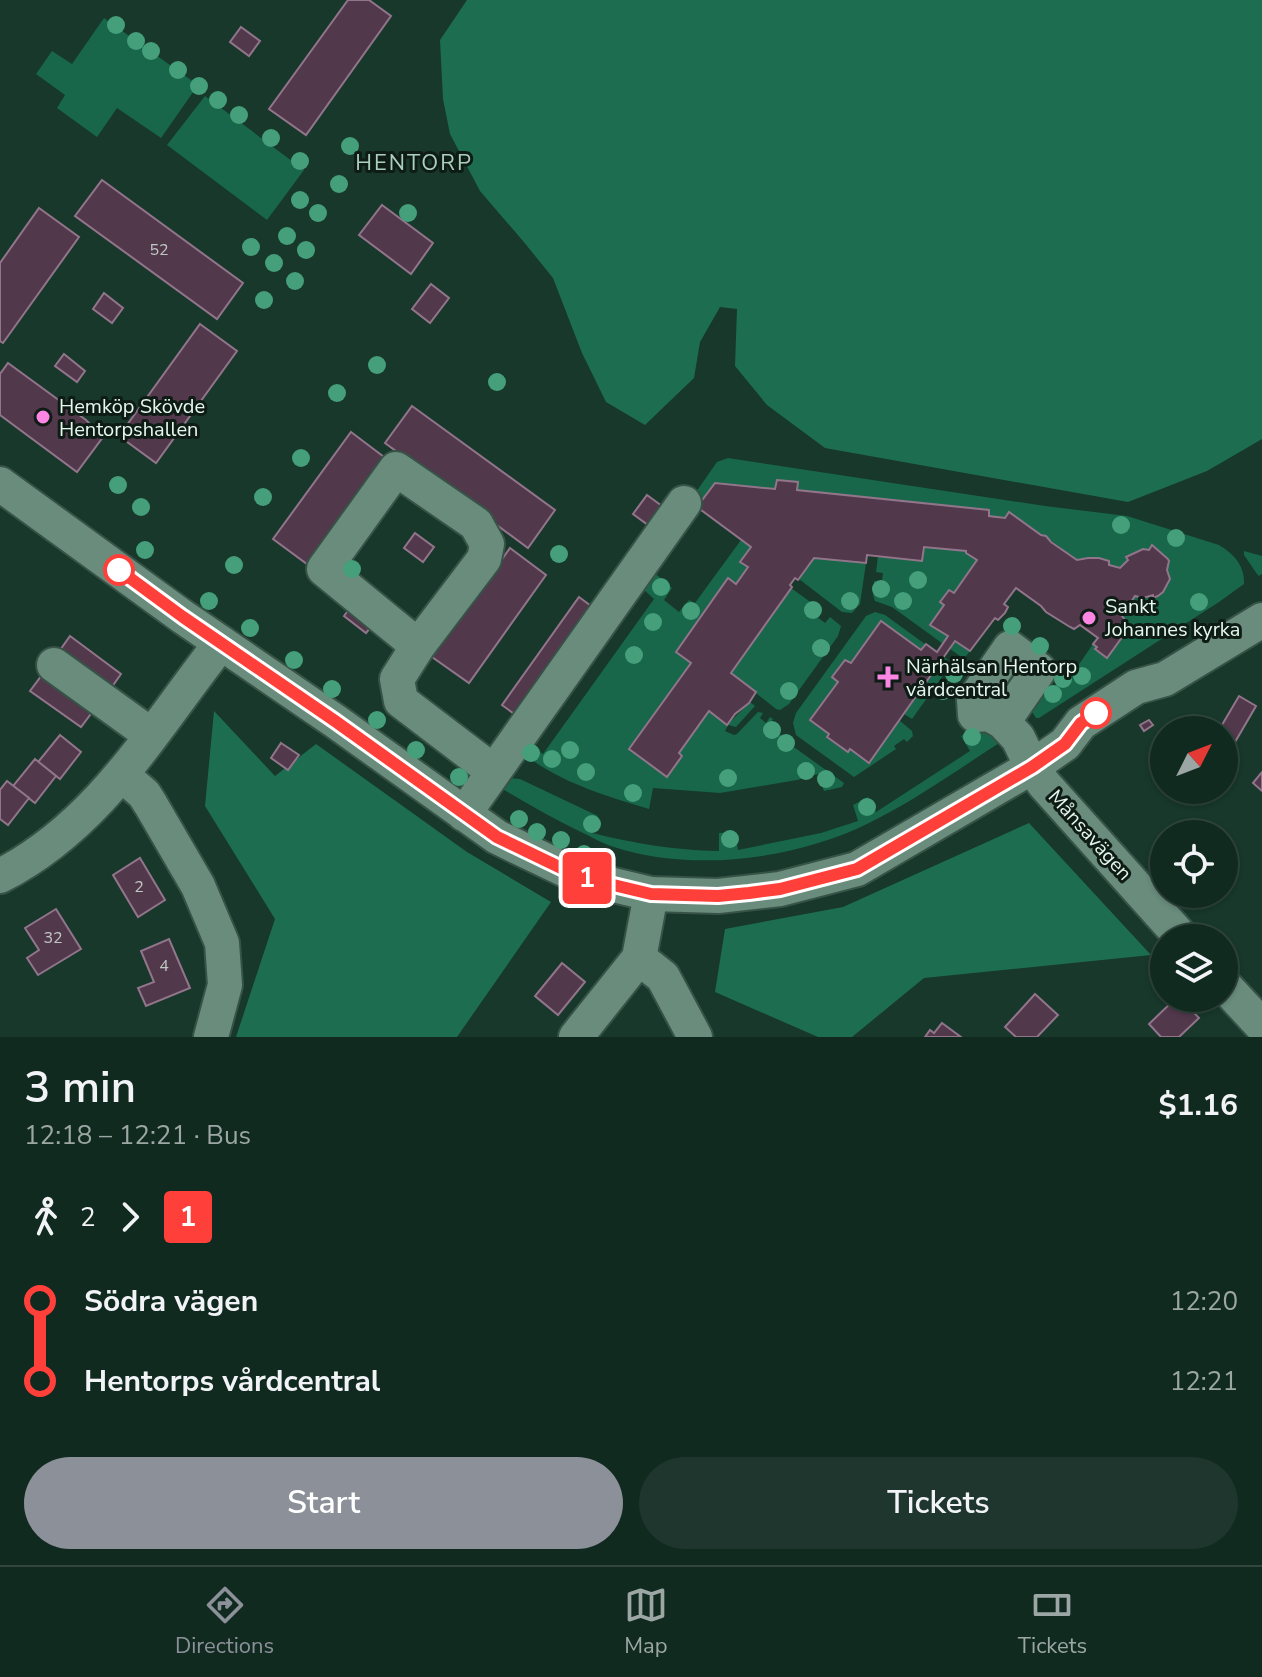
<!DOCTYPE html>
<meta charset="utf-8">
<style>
body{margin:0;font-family:"Nunito Sans",sans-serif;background:#1e362d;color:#f1f3f6;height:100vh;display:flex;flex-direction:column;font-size:30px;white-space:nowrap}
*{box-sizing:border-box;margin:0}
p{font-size:26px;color:#9ca7a5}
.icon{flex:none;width:44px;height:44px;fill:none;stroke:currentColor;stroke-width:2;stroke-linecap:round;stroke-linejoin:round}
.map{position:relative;height:1037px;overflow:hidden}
.details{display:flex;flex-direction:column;background:#112a20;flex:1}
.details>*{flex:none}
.badge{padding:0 16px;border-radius:6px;font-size:28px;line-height:52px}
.needle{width:52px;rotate:48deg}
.tools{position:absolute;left:1150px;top:716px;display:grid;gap:16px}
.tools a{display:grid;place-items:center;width:88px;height:88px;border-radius:50%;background:#112a20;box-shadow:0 2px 6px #0004,0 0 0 2px #30463e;font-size:40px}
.map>.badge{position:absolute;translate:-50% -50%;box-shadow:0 0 0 4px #fff}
.legs{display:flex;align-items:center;gap:12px;height:88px;padding:0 24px;font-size:26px}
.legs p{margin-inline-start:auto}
.head{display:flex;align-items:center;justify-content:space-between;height:136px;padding:0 24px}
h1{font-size:44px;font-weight:600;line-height:60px}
.primary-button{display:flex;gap:16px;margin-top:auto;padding:16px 24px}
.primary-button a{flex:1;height:92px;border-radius:48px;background:#8c9099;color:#fff;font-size:32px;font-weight:600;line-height:92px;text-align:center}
.primary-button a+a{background:#1e362d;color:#f1f3f6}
ul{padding:0 24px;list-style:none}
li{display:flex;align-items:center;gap:28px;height:80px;font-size:30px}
li i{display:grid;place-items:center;width:12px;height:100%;margin:0 10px;background:currentColor}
li i::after{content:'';width:20px;height:20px;margin:-10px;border:6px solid;border-radius:50%;background:#112a20}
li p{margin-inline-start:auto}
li:first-child i{background:linear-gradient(#0000 50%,currentColor 0)}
li:last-child i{background:linear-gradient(currentColor 50%,#0000 0)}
.tabs{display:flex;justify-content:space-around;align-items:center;height:112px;border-top:2px solid #30463e;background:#112a20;font-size:22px;color:#9ca7a5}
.tabs a{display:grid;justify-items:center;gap:4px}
.tabs .on{color:#8c9099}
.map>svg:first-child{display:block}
</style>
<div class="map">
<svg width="1262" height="1037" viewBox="0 0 1262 1037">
<rect width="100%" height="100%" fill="#17382a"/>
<g fill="#18674a">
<polygon points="104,18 198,85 161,138 117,108 97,137 57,108 65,95 36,74 52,51 72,64"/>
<polygon points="205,96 304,170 267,220 167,145"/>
<path d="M728,458L1045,506L1127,516L1219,545C1234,554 1245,566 1244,584L1219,602L1039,718H1036L1032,712L1050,687L1053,688L1059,680L1056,678L1058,675L1065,673L1071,676L1093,644L1097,647L1096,650L1107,658L1128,629V624L1122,616L1135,596L1143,598L1153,595L1154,598L1163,592L1170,579L1167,570L1169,561L1152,545L1149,550L1143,549L1126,557L1128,560L1120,568L1109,565V561C1097,558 1089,558 1077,560C1067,553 1050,538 1041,535L1009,512L1005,518L989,516L988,510L797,490V482L777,480L775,489L715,483L697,507L689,502L717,462Z"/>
<path d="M741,540L751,547L741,562L748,567L736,584L691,663L629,749L682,756L679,753L709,711L728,724L750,702L755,706L736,727L728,725L725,731L734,735L737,734L755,715L758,712L763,713L760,718L766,723L770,717L773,719L770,724L791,745L844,783L842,787L824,791L818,774L797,780L720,793L653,788L649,809C606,796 559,782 524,754L527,743L543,754L654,599L643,589L647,577L657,575L672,588L664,600L679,612L689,600L695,603Z"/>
<polygon points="924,547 966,551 967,553 977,560 954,593 949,590 940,602 944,605 930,625 970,651 964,659 892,607 875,601 873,595 874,581 882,581 883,573 876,572 878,556 922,561"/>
<polygon points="1244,551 1262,556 1262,574 1259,576 1257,574 1244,555"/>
<polygon points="814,558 866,563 860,604 852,613 842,612 799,579"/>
<polygon points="791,588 816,606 812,613 825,623 830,617 841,626 838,636 789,704 780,710 776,709 731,673"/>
<polygon points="875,612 885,615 925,644 921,650 881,621 851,663 845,660 832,677 838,682 810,720 829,734 827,738 847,752 850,749 869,762 899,720 912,731 913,736 907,742 904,739 894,746 896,749 854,777 796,735 793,723 796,713 866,616"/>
<polygon points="944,657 952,663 912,719 904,714"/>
<path d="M978,727L1004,740C960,768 916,800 869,823C797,859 693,873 614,847C603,844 592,837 581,832C552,818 524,802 496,785L509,778L520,779L598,816L592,833C638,844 672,850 719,851V833L735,832L738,850L821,833L858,821L853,805L868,797L876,812L970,751L961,736Z"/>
</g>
<g fill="#1d6e50">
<polygon points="467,0 1262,0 1262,439 1207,471 1128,502 825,448 767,405 735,366 737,309 720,307 700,342 694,378 645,425 606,402 582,353 553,278 523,241 480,191 450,134 443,99 440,40"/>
<polygon points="214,711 275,776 316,744 467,852 551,902 457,1037 236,1037 275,919 205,806"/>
<polygon points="1029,823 1151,955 924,978 852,1037 818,1037 715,992 725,929 843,907"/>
</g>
<g fill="#51384b" stroke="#92758b" stroke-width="2">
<polygon points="348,0 369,0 391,16 306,135 269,109"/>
<polygon points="241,27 260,41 249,56 230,42"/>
<polygon points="102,180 243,283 217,319 75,216"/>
<polygon points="382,205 433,243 411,274 359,235"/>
<polygon points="39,208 79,237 3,343 0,341 0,263"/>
<polygon points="431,284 449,298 430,323 412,309"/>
<polygon points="104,293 123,308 112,323 93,309"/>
<polygon points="200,324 237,351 156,463 119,436"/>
<polygon points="64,354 85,371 77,382 55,366"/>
<polygon points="8,363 86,420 103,437 77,472 0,415 0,374"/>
<polygon points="412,406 555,510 528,548 385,443"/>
<polygon points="351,432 388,460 311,567 273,539"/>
<polygon points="777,480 798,482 797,490 989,510 989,516 1005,518 1009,512 1041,535 1046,536 1051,542 1077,560 1088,558 1099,558 1109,561 1109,565 1120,568 1128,560 1126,557 1143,549 1149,550 1152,545 1168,559 1169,561 1167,570 1170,579 1163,592 1158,596 1153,598 1153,595 1143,598 1135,596 1122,616 1128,624 1128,629 1107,658 1095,649 1097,647 1093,644 1098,638 1080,625 1074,629 1070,627 1046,612 1041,606 1016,588 1004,604 1008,607 1005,613 998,620 995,618 970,651 955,641 869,763 850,749 848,752 827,737 829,734 810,720 838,682 832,677 845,660 851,663 881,621 921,650 926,644 937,652 948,636 930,625 944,605 940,602 949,590 954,593 977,560 966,553 966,551 924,547 922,561 867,555 866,563 814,558 798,580 795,578 790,585 792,587 731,673 756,692 749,703 735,714 727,725 709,711 679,753 682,756 667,777 629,749 691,663 676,652 728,578 736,584 748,567 740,562 751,547 697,507 715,483 775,489"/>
<polygon points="647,495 666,509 652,528 633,514"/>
<polygon points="415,533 434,547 423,562 404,548"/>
<polygon points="510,548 546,575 469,683 432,657"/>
<polygon points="579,597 595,609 517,716 502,705"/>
<polygon points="353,604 376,621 366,633 344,616"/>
<polygon points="70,636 121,674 109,691 58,653"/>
<polygon points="42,675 93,711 81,727 30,691"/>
<polygon points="1239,696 1256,706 1224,761 1224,730 1219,730"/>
<polygon points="1149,720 1153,725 1144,731 1140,725"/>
<polygon points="60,735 81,752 60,779 38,762"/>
<polygon points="281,743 299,755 288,770 271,758"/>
<polygon points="35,759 56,776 35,803 13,786"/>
<polygon points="1262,772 1262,791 1253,783"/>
<polygon points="7,781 29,798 8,825 0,819 0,790"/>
<polygon points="1190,790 1207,790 1203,798"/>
<polygon points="140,858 165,900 138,917 113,875"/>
<polygon points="56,909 81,949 38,975 27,958 39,950 25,928"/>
<polygon points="169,939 190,988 146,1006 138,988 154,982 141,951"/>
<polygon points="562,963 585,982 558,1015 535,996"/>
<polygon points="1035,994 1058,1015 1037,1037 1016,1037 1005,1027"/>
<polygon points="1176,998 1180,998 1199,1018 1179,1037 1161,1037 1149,1024"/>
<polygon points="942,1023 961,1037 925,1037 930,1030 934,1033"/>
</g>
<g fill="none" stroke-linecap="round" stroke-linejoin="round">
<defs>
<g id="minor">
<polyline points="0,484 183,617 335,721 497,837 580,877 651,894 718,896 780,889 857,869 1032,767 1065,744 1081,723 1136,687 1165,679 1262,620"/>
<polyline points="418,646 324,569 396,469 476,524 487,544 484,559 418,646 397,679 401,701 493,771"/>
<polyline points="54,665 151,735"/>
<polyline points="1003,722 1039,670 1010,648 974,700 975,715 989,714 1003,722 1018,738 1032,767 1044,784 1182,938"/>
<polyline points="122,775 144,794 151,805 198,886 222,943 225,985 211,1037"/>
<polyline points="464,814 684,503"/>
<path d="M0,876C101,824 153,729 221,643"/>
<polyline points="639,958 663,977 695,1037"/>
<polyline points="1224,985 1262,1026"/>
<polyline points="576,1037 639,958 651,894"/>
</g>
</defs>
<use href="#minor" stroke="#375347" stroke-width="38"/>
<use href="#minor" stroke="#698c7c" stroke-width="34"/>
</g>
<g fill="#459f7a">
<circle cx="116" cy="25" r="9"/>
<circle cx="136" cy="41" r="9"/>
<circle cx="151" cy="51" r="9"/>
<circle cx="178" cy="70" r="9"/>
<circle cx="199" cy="86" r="9"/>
<circle cx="218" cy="100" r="9"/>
<circle cx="239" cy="115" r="9"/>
<circle cx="271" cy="138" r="9"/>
<circle cx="350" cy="146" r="9"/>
<circle cx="300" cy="161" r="9"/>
<circle cx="339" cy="184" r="9"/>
<circle cx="300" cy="200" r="9"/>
<circle cx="318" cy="213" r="9"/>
<circle cx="408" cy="213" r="9"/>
<circle cx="287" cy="236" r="9"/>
<circle cx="251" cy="247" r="9"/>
<circle cx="306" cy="250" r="9"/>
<circle cx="274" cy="263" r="9"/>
<circle cx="295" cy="281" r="9"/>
<circle cx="264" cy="300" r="9"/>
<circle cx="377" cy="365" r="9"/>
<circle cx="497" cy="382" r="9"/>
<circle cx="337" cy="393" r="9"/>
<circle cx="301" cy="458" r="9"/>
<circle cx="118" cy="485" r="9"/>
<circle cx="263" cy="497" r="9"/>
<circle cx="141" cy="507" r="9"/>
<circle cx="1121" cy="525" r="9"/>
<circle cx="1176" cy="538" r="9"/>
<circle cx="145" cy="550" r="9"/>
<circle cx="559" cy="554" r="9"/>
<circle cx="234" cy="565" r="9"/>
<circle cx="352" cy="569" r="9"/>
<circle cx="918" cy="580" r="9"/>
<circle cx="661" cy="587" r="9"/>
<circle cx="881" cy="589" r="9"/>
<circle cx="209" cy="601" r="9"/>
<circle cx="850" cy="601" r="9"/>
<circle cx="903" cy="601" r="9"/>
<circle cx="1199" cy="602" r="9"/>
<circle cx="813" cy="610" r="9"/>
<circle cx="691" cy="611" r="9"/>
<circle cx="653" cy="622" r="9"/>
<circle cx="1012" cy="626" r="9"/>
<circle cx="250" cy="628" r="9"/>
<circle cx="1040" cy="646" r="9"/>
<circle cx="821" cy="648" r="9"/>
<circle cx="634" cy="655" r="9"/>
<circle cx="294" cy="660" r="9"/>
<circle cx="954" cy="674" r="9"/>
<circle cx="1082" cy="676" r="9"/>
<circle cx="1063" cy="679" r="9"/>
<circle cx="332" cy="689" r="9"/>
<circle cx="789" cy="691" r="9"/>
<circle cx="943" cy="691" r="9"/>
<circle cx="1053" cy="694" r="9"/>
<circle cx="377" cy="720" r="9"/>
<circle cx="772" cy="730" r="9"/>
<circle cx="972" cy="737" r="9"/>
<circle cx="786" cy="743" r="9"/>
<circle cx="416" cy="750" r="9"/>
<circle cx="570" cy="750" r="9"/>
<circle cx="531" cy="753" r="9"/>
<circle cx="552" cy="759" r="9"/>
<circle cx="806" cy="771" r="9"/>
<circle cx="586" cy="772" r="9"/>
<circle cx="459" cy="777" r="9"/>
<circle cx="728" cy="778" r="9"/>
<circle cx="826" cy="779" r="9"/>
<circle cx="633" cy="793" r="9"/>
<circle cx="867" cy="807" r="9"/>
<circle cx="519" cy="819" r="9"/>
<circle cx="592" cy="824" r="9"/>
<circle cx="537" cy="832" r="9"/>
<circle cx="730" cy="839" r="9"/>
<circle cx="561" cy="840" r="9"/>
<circle cx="584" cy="854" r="9"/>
</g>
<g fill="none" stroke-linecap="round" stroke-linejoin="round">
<defs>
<polyline id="line-1" points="119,570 183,617 335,721 497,837 580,877 651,894 718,896 749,893 780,889 857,869 1032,767 1065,744 1081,723 1096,713"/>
</defs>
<use href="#line-1" stroke="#fff" stroke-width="18"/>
<use href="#line-1" stroke="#ff403a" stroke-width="12"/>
</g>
<g fill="#fc86e4" stroke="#0e1c15" stroke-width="3">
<circle cx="43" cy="417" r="8"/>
<circle cx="1089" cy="618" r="8"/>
<path d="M884 665h8v8h8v8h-8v8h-8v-8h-8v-8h8z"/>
</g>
<g fill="#fff" stroke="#ff403a" stroke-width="4">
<circle cx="119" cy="570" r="14"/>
<circle cx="1096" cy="713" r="14"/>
</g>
<g text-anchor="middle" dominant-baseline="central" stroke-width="6" stroke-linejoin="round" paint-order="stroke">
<g font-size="16" fill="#c0c8c5">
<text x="159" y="250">52</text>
<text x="139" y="887">2</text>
<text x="53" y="938">32</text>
<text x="164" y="966">4</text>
</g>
<g font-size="20" fill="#e5f8ee" stroke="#0e1c15" text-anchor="start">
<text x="59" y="406">Hemköp Skövde<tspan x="59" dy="23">Hentorpshallen</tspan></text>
<text x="1105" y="606">Sankt<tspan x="1105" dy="23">Johannes kyrka</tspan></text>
<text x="906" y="666">Närhälsan Hentorp<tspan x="906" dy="23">vårdcentral</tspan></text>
</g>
<g font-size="20" fill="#e5f8ee" stroke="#0e1c15">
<text transform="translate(1090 835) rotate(48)">Månsavägen</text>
</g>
<g font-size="22" letter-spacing="2" fill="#aacfbd" stroke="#0e1c15">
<text x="414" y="163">HENTORP</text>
</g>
</g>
</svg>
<div class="tools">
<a><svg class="needle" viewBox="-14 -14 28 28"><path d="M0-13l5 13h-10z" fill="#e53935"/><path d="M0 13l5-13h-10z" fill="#9ca7a5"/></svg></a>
<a><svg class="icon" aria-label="locate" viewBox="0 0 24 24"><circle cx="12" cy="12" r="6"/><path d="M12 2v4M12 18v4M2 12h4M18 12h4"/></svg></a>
<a><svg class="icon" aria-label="layers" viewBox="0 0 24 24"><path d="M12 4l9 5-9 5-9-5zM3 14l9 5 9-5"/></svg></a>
</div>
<b class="badge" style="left:587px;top:878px;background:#ff403a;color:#fff">1</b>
</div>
<section class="details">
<div class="head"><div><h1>3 min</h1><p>12:18 – 12:21 · Bus</p></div><b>$1.16</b></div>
<div class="legs"><svg class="icon" aria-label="walk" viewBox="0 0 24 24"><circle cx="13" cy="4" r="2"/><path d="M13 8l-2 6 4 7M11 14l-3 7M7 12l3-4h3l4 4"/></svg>2<svg class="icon" aria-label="forward" viewBox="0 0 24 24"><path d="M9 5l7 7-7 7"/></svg><b class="badge" style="background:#ff403a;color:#fff">1</b></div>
<ul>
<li><i style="color:#ff403a"></i><b>Södra vägen</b><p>12:20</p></li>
<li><i style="color:#ff403a"></i><b>Hentorps vårdcentral</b><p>12:21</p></li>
</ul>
<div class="primary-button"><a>Start</a><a>Tickets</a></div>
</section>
<nav class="tabs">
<a class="on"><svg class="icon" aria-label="directions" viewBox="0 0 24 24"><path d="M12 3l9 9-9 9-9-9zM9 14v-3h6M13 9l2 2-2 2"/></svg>Directions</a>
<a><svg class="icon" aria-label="map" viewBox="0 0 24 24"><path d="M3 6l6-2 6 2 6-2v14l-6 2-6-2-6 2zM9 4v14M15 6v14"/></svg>Map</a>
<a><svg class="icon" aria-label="tickets" viewBox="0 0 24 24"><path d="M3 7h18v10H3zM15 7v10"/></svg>Tickets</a>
</nav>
